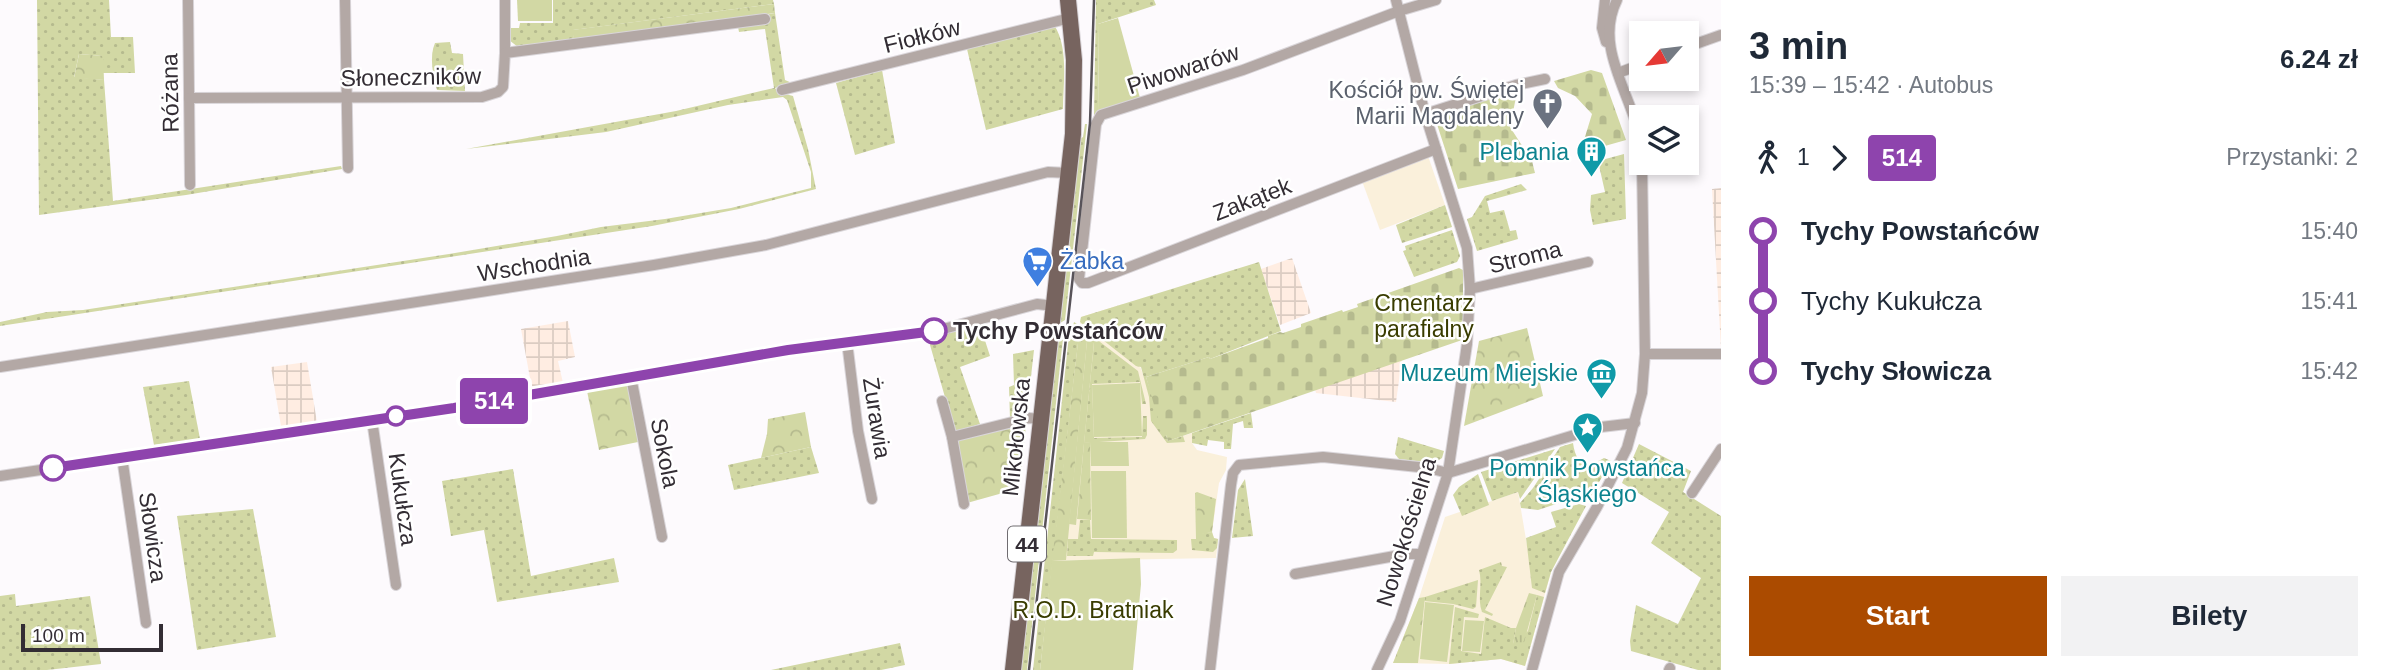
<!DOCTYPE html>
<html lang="pl">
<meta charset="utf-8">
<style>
body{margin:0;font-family:Arial,sans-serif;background:#f2f2f3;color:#1f2937;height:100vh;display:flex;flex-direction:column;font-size:26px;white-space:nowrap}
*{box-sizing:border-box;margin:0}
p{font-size:23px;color:#747a83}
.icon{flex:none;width:38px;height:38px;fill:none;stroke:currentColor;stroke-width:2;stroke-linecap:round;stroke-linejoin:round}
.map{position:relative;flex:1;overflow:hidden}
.side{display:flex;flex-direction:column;background:#fff;width:665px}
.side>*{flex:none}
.badge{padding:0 14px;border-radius:5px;font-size:24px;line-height:46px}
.needle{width:46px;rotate:242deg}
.fabs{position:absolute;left:1629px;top:21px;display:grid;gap:14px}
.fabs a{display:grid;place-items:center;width:70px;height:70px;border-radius:0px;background:#fff;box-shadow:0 4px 10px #0003;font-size:35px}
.scale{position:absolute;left:21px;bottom:18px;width:142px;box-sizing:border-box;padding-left:7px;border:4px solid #332d34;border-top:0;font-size:19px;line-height:24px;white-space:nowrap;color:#332d34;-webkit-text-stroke:5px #fff;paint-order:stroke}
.map>.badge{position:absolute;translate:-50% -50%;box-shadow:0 0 0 4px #fff}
.legs{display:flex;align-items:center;gap:10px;height:77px;padding:0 28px;font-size:23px}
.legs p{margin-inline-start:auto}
.summary{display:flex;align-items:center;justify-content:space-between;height:119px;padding:0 28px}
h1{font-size:38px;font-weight:700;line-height:52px}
.primary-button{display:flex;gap:14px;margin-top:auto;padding:14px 28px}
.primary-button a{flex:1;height:80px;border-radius:0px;background:#ab4b00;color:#fff;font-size:28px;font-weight:700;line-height:80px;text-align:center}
.primary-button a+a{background:#f2f2f3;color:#1f2937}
ul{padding:0 28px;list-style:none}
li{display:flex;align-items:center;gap:24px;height:70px;font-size:26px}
li i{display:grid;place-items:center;width:10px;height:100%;margin:0 9px;background:currentColor}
li i::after{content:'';width:18px;height:18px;margin:-9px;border:5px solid;border-radius:50%;background:#fff}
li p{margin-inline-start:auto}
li:first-child i{background:linear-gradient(#0000 50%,currentColor 0)}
li:last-child i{background:linear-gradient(currentColor 50%,#0000 0)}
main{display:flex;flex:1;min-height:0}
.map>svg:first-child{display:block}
</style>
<main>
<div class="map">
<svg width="1721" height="670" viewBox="0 0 1721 670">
<defs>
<pattern id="industrial-grid" width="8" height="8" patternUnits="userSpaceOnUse" patternTransform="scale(1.75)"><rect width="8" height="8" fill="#ffede2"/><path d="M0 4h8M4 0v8" fill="none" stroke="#dbccc2"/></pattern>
<pattern id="grass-dots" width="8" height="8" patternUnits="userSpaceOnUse" patternTransform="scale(1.75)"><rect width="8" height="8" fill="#d2d8a4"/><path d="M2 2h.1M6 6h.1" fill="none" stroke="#b5ba8e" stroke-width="1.8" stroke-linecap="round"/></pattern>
<pattern id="forest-crowns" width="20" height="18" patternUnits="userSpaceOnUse" patternTransform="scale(1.75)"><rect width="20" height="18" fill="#d2d8a4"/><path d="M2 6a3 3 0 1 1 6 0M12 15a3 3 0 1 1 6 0" fill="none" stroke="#b5ba8e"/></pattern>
<pattern id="cemetery-stones" width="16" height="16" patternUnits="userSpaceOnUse" patternTransform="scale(1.75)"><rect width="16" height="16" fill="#d2d8a4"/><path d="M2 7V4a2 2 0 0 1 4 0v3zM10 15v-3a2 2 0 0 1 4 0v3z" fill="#b5ba8e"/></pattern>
<pattern id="park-tufts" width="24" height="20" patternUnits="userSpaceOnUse" patternTransform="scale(1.75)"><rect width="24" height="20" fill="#d2d8a4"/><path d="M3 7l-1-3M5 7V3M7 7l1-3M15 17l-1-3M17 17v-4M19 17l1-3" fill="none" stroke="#b5ba8e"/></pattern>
</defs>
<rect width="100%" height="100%" fill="#fdfafd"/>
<g fill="url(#industrial-grid)">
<polygon points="1721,188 1721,349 1712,189"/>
<polygon points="1292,258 1311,313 1280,325 1261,269"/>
<polygon points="568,321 575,357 558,361 563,383 532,389 521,329"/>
<polygon points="1402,359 1396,402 1316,393 1315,389"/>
<polygon points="307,362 317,422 281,426 271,367"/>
</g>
<g fill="#faf0db">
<polygon points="1428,156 1445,205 1380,230 1362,181"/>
<polygon points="1123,304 1141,369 1168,441 1192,433 1192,443 1197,450 1227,457 1226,470 1219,483 1212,532 1214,538 1218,539 1216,558 1052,561 1081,317"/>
<polygon points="1518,492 1529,557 1565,544 1551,572 1525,666 1501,659 1450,664 1393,663 1419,598 1445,517"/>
</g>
<g fill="url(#grass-dots)">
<polygon points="37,0 109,0 111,37 133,37 135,73 103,73 102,56 79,54 74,77 104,80 113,201 341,166 342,169 186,195 39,215"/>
<polygon points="553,0 773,0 774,4 573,30 574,40 518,47 509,40 509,28 519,28 520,23 553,23"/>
<polygon points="1096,0 1154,0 1156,5 1098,24 1099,112 1094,115"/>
<polygon points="775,13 785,80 792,83 775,88 778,92 793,96 808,149 816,189 739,209 652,226 0,326 0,322 47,312 83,310 449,254 557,236 601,227 665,219 731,208 811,188 811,172 787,100 783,97 728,105 606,132 466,149 676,111 774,88 765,29 739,32 738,27 766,24 770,19 769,14"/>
<path d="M1054,25C1069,47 1063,84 1063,109L986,130L967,49Z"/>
<path d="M450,42L452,53L463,54L465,91L437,90C433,76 429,56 435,43Z"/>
<polygon points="882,70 895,143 855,155 836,83"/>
<polygon points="1085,124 1087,124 1065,320 1060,323 1080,139 1083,137"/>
<polygon points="1624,154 1626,219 1593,225 1590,210 1591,195 1605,192 1598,161"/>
<polygon points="1521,184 1527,190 1487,201 1490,213 1504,210 1510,231 1516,230 1518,239 1477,251 1467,219 1472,217 1485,196"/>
<polygon points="1445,205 1452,227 1402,243 1396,225"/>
<polygon points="1452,230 1460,256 1457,262 1414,277 1403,251 1406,250 1405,246"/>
<polygon points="1259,262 1281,331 1210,359 1209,357 1146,377 1168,441 1183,436 1185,442 1167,443 1151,421 1149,397 1141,367 1136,366 1080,322 1081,317"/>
<polygon points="1074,322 1080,326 1040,670 1033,670 1070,326 1073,326"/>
<polygon points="980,325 990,356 960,367 980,424 955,432 928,338"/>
<polygon points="1059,328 1064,329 1027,670 1021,670"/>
<polygon points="1087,332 1138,371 1146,404 1142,404 1140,382 1092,384 1094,438 1142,437 1143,416 1147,416 1147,435 1145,439 1084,443 1094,343 1087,341"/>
<polygon points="1034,350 1027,412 1010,419 1009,387 1014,385 1013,354"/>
<polygon points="189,381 200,439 154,445 143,387"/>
<polygon points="1251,413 1253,428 1244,428 1243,421 1233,424 1231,449 1224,449 1224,442 1208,440 1207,446 1192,443 1192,433"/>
<polygon points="1022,423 1026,425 1019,489 1017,489 1011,427"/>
<polygon points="1398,437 1444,451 1442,458 1434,463 1399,459 1395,454"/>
<path d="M1573,443C1576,465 1586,469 1604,458L1611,461L1589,500L1580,496L1538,510L1521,508L1520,503L1533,488L1560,447Z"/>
<polygon points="1639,444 1691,471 1683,492 1721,516 1721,670 1698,670 1631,651 1630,641 1636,605 1678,624 1701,578 1651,543 1669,512 1622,483"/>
<polygon points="811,447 819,473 734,490 728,465"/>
<polygon points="1555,449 1520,499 1518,492 1492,501 1481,472"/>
<polygon points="513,469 531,576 614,558 619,582 497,602 484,530 451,536 442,481"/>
<polygon points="1478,474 1489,505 1462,516 1453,495 1459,487"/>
<polygon points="1245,479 1253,536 1232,538 1238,490"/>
<polygon points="1197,492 1197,534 1212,532 1214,538 1218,539 1217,548 1213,552 1192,550 1191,539 1196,539 1195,493"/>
<polygon points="1579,504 1586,506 1551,572 1545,593 1532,588 1526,538 1556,527 1551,512"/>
<polygon points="253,509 276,637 197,650 177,516"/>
<polygon points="1080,520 1090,520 1091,539 1177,540 1177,550 1173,553 1094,552 1093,556 1067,556 1068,539 1078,539"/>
<path d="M1501,562L1502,566L1507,567L1485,610L1493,614L1492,616L1482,612C1477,599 1483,584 1479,570Z"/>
<polygon points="1478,580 1476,607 1473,609 1453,604 1424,601 1425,597"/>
<polygon points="15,594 16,606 90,596 101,664 47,670 0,670 0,596"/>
<polygon points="1537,595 1544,597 1525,666 1501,659 1449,664 1455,607 1479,614 1478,618 1464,617 1461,651 1481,654 1485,617 1511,628 1516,628 1513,644 1528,631"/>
<polygon points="900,643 905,665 881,670 771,670"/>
</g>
<g fill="url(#forest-crowns)">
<polygon points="774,4 775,13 574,40 572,30"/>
<polygon points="79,54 103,56 104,80 74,78"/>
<polygon points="1080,326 1087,332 1087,341 1066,560 1052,561"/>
<polygon points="1527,328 1543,396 1464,426 1479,341"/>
<polygon points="627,384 638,442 599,450 587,391"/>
<polygon points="805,412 811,447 761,458 767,434 768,419"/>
<polygon points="1011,427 1017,489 967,503 957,439"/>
<polygon points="1090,442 1091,520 1077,519 1084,443"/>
<polygon points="1197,492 1216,499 1212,532 1197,535"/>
<polygon points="1425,597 1418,663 1393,663 1419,598"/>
</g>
<g fill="url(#cemetery-stones)">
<polygon points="1591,70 1602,73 1626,140 1580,153 1592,114 1575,96 1558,88 1554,81"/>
<polygon points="1518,87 1510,127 1532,161 1535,173 1458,189 1434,115"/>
<polygon points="1459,268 1463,270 1463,299 1460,302 1464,312 1462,340 1168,441 1166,435 1163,436 1146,377 1209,357 1210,359 1268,338 1268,336 1280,332 1283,333 1301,327 1301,324 1342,310 1343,312 1358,307 1357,304"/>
</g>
<polygon fill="url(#park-tufts)" points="1529,593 1537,595 1523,646 1513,644 1516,628"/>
<g fill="#d2d8a4">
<polygon points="517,0 552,0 552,21 518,21"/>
<polygon points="1118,18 1140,98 1099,112 1098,24"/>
<polygon points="1087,341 1094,342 1076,525 1069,524"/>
<polygon points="1140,383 1142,436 1094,437 1092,385"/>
<polygon points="1128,442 1129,466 1091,466 1090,442"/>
<polygon points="1091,471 1126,471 1127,538 1092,538"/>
<polygon points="1140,558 1141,584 1133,670 1040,670 1052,561"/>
<polygon points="1425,602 1454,605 1447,662 1420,659"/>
<polygon points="1465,620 1484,621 1480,652 1462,651"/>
</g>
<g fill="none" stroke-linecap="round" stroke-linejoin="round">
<defs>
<g id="street">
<polyline points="188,0 190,185"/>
<polyline points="345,0 348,168"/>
<polyline points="505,0 505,53"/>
<polyline points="1436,0 1399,11 1243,70 1101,115 1096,124 1079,279 1082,283 1088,283 1436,149"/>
<polyline points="1605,0 1602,28 1606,42"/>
<path d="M1617,0C1592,50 1636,99 1642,149"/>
<polyline points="1687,47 1721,35"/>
<polyline points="1618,73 1642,64"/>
<polyline points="782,90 1070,18"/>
<polyline points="189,98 482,97 498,92 503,87 505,53 765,19"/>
<polyline points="1425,114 1516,85 1545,79"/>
<polyline points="1470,289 1588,262"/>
<polyline points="847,342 858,431 872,499"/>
<polyline points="1645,354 1721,354"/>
<polyline points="0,367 654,265 766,245 1048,172 1068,173"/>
<polyline points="631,377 662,537"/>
<polyline points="942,401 952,437"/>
<polyline points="372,420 396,585"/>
<polyline points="122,457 146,623"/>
<polyline points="1448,473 1601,427 1635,423"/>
<polyline points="0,476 454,408 782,351 902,336 947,328 1037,304 1054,306"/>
<polyline points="1692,493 1721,449"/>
<polyline points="964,504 952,437 1029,418 1041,419"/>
<polyline points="1295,574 1406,554 1420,554"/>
<polyline points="1210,670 1231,485 1233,473 1239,465 1323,457 1428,468 1448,473"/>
<polyline points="1377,670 1400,621 1448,473 1467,344 1470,289 1467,248 1425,114 1396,0"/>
<polyline points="1532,670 1559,572 1597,507 1627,448 1642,393 1645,354 1642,163"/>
<polyline points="1669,670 1670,668"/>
</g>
<polyline id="primary" points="1013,670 1073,134 1074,60 1068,0"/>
</defs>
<use href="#street" stroke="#d9d5d9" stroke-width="12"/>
<use href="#primary" stroke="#d9d5d9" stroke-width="18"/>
<use href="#street" stroke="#b3a8a5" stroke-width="10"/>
<use href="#primary" stroke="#77645f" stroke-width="16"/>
<polyline stroke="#585359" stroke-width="2.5" points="1029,670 1090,123 1094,0"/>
</g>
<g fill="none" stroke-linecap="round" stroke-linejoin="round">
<defs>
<polyline id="line-1" points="53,468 454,408 788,350 934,331"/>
</defs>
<use href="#line-1" stroke="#fff" stroke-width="16"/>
<use href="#line-1" stroke="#8e44ad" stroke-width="10"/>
</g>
<defs>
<symbol id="church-pin" viewBox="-11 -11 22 30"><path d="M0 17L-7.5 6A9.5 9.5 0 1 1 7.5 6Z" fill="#6b7280" stroke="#fff"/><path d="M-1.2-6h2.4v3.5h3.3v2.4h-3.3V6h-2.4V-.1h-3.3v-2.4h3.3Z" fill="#fff"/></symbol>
<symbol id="building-pin" viewBox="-11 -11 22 30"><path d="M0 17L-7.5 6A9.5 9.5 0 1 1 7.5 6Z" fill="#0f9aa8" stroke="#fff"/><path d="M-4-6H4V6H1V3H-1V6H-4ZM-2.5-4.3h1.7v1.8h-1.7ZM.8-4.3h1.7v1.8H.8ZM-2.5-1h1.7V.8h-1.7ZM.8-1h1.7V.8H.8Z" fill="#fff"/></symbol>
<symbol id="supermarket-pin" viewBox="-11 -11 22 30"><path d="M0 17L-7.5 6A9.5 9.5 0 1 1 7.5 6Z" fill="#3f7fe0" stroke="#fff"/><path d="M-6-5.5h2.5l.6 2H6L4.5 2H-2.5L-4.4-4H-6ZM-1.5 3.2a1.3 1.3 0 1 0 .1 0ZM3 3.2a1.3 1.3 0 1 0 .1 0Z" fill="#fff"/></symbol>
<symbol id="museum-pin" viewBox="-11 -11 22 30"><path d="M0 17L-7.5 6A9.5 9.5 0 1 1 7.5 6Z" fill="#0f9aa8" stroke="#fff"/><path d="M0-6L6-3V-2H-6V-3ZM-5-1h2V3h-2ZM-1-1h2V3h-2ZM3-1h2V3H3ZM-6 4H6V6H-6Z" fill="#fff"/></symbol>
<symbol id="sight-pin" viewBox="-11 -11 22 30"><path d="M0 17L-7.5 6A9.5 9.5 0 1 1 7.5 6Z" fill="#0f9aa8" stroke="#fff"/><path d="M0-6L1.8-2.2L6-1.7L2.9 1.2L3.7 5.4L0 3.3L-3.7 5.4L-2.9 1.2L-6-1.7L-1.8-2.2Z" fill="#fff"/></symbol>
</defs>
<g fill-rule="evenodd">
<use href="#church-pin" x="1530" y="86" width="35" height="47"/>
<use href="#building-pin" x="1574" y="134" width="35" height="47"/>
<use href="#supermarket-pin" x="1020" y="244" width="35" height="47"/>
<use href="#museum-pin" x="1584" y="356" width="35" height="47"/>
<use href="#sight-pin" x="1570" y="410" width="35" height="47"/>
</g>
<g fill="#fff" stroke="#8e44ad" stroke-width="3.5">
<circle cx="934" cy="331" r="12"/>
<circle cx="396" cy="416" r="9"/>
<circle cx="53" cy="468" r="12"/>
</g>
<g text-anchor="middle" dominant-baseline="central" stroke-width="5" stroke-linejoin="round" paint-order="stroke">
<rect fill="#fff" stroke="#706c71" stroke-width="2" x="1008" y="526.5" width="38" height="35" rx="5"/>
<g font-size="21" font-weight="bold" fill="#332d34">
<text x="1027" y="544">44</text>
</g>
<g font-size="23" fill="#332d34" stroke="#fff">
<text transform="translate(922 36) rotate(-14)">Fiołków</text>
<text transform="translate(1183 69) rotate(-18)">Piwowarów</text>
<text transform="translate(411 77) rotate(-1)">Słoneczników</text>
<text transform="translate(170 93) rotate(-91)">Różana</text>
<text transform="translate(1252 199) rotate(-21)">Zakątek</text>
<text transform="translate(1525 257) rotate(-14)">Stroma</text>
<text transform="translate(534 265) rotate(-9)">Wschodnia</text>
<text transform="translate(877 418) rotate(81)">Żurawia</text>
<text transform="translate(1016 437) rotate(-84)">Mikołowska</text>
<text transform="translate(665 453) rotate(79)">Sokola</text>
<text transform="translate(403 499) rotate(82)">Kukułcza</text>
<text transform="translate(1406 532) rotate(-73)">Nowokościelna</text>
<text transform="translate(153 537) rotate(82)">Słowicza</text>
</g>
<g font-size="23" fill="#5b616d" stroke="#fff" text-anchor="end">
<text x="1524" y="90">Kościół pw. Świętej<tspan x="1524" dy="26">Marii Magdaleny</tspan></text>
</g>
<g font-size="23" fill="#0d838f" stroke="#fff" text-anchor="end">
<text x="1569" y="152">Plebania</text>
<text x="1578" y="373">Muzeum Miejskie</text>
<text x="1587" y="468" text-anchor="middle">Pomnik Powstańca<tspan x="1587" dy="26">Śląskiego</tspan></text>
</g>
<g font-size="23" fill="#366cbe" stroke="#fff" text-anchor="start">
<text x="1060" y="261">Żabka</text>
</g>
<g font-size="23" fill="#393c00" stroke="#fff">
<text x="1424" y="303">Cmentarz<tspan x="1424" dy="26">parafialny</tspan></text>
<text x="1093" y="610">R.O.D. Bratniak</text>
</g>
<g font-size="23" font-weight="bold" fill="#332d34" stroke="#fff" text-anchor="start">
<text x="953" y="331">Tychy Powstańców</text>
</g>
</g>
</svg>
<div class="fabs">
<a><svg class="needle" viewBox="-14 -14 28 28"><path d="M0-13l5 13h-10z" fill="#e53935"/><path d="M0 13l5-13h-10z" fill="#747a83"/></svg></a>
<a><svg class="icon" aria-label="layers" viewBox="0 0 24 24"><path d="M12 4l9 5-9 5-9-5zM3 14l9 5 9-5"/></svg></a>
</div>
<div class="scale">100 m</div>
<b class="badge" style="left:494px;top:401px;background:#8e44ad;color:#fff">514</b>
</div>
<section class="side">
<div class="summary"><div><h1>3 min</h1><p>15:39 – 15:42 · Autobus</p></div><b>6.24 zł</b></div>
<div class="legs"><svg class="icon" aria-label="walk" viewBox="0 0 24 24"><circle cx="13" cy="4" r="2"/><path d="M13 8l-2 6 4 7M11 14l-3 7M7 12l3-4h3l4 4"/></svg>1<svg class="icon" aria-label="forward" viewBox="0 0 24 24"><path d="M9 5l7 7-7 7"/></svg><b class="badge" style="background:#8e44ad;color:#fff">514</b><p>Przystanki: 2</p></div>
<ul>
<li><i style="color:#8e44ad"></i><b>Tychy Powstańców</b><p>15:40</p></li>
<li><i style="color:#8e44ad"></i><span>Tychy Kukułcza</span><p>15:41</p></li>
<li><i style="color:#8e44ad"></i><b>Tychy Słowicza</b><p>15:42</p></li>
</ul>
<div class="primary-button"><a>Start</a><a>Bilety</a></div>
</section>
</main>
